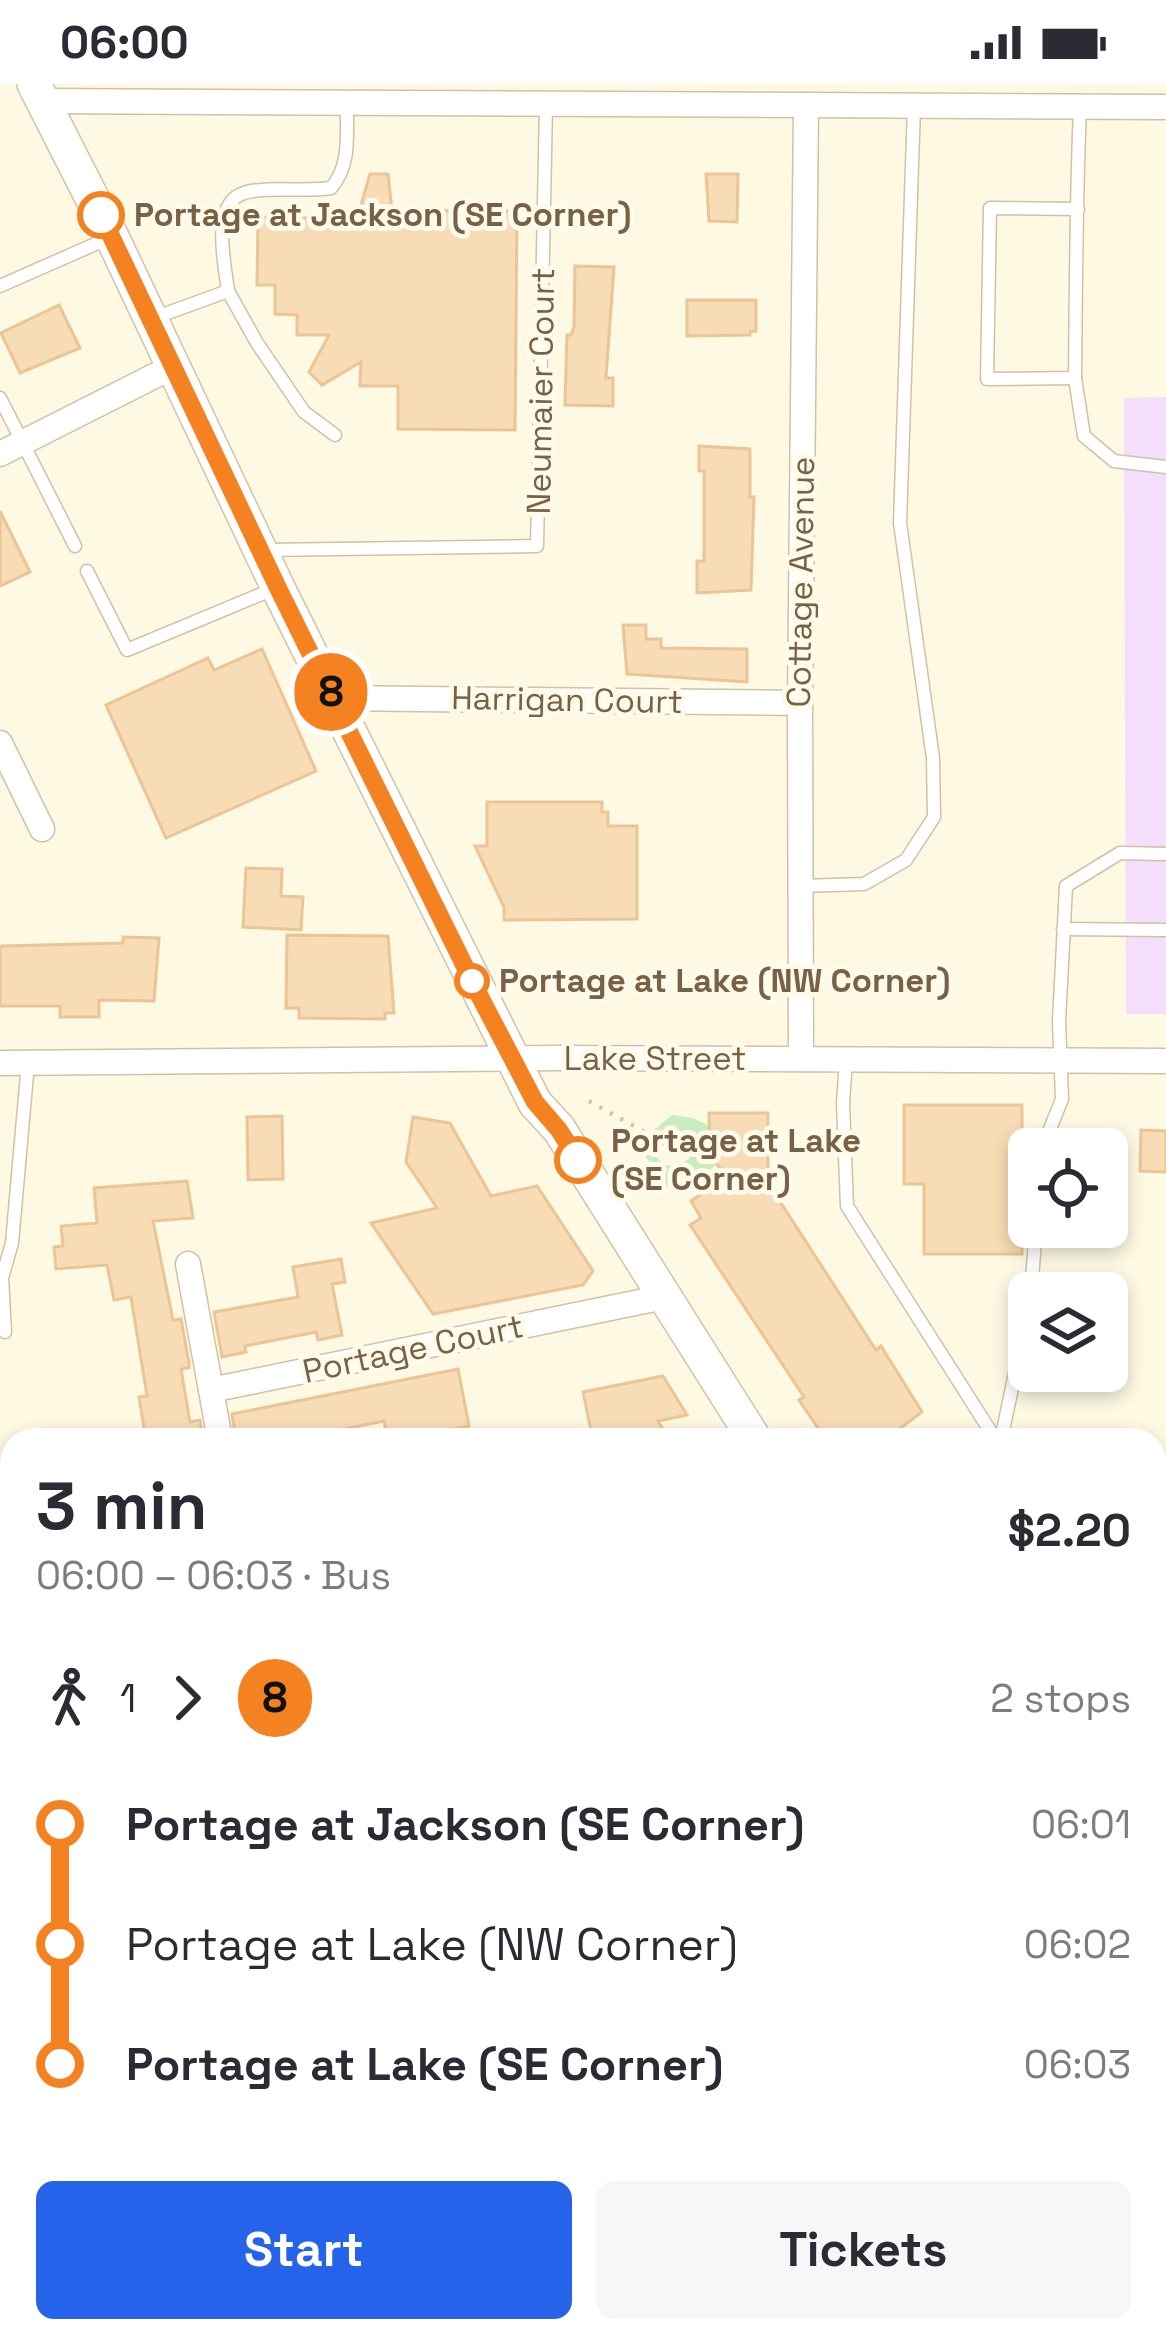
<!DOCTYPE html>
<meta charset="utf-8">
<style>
body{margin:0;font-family:"Space Grotesk",sans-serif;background:#f7f7f7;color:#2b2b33;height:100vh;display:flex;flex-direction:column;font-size:45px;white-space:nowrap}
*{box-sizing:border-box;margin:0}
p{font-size:39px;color:#7c7c81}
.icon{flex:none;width:66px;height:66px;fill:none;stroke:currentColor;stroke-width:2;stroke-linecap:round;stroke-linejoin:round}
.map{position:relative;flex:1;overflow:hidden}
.drawer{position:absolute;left:0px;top:1344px;width:1167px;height:915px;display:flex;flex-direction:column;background:#fff;border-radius:36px 36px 0 0;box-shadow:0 6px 18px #0003}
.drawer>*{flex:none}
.badge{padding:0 24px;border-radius:39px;font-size:42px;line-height:78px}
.controls{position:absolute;left:1008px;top:1044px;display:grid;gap:24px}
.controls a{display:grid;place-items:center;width:120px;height:120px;border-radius:18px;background:#fff;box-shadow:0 6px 18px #0003;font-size:60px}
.map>.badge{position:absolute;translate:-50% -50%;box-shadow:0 0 0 6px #fff}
.legs{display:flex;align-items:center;gap:18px;height:132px;padding:0 36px;font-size:39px}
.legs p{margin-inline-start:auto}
.summary{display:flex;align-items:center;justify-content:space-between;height:204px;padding:0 36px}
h1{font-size:66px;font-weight:800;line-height:90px}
.button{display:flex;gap:24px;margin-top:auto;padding:24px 36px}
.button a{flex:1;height:138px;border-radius:18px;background:#2563eb;color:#fff;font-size:48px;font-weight:800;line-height:138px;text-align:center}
.button a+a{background:#f7f7f7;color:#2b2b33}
ul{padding:0 36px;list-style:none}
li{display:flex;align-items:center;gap:42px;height:120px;font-size:45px}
li i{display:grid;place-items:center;width:18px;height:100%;margin:0 15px;background:currentColor}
li i::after{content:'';width:30px;height:30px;margin:-15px;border:9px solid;border-radius:50%;background:#fff}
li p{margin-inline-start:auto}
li:first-child i{background:linear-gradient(#0000 50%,currentColor 0)}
li:last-child i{background:linear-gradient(currentColor 50%,#0000 0)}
.status{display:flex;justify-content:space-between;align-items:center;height:84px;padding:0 60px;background:#fff;direction:ltr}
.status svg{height:33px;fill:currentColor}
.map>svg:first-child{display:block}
</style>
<div class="status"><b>06:00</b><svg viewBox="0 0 49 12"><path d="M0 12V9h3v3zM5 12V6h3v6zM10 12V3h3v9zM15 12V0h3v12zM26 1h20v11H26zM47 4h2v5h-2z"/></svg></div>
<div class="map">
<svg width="1166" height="2258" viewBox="0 0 1166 2258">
<rect width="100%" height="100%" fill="#fef9e2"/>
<polygon fill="#f5defb" points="1166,313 1166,930 1126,930 1124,314"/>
<path fill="#c9edbf" d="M672,1031L693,1034L711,1043L716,1079C706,1098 690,1108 668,1103L646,1073L649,1055L654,1058V1069L662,1080L676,1083L689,1075L692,1060L686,1050L672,1045L659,1052L652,1048Z"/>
<g fill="#f7dcb6" stroke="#ebc595" stroke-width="3">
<polygon points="370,90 388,90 392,126 517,127 515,346 398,345 398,302 360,302 361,278 322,301 309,288 329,251 297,251 297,231 275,230 275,201 257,201 258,133 357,135"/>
<polygon points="706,90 738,90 737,138 709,137"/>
<polygon points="575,182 614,183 606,294 613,294 613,322 565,321 567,251 571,251 574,243"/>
<polygon points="687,216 756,216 756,247 750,248 750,251 687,252"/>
<polygon points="59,221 80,264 20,289 1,249"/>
<polygon points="699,362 750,365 750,413 754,413 751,506 697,509 697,477 704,477 704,387 699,387"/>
<polygon points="0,427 30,488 0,502"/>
<polygon points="623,541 646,541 646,555 661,555 661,564 747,565 747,598 627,590"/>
<polygon points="262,565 316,687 166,754 106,621 208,574 214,586"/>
<polygon points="487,718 602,718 602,728 608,728 608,742 637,742 637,835 504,836 504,823 475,762 487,762"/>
<polygon points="246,784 282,785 281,812 303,813 301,846 243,843"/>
<polygon points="287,851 388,852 394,929 385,929 385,935 299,934 299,924 286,924"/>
<polygon points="123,853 159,854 154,917 99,916 99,933 60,933 60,922 0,922 0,862 123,859"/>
<polygon points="904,1021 1022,1021 1022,1170 924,1170 924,1100 904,1100"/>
<polygon points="709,1029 768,1029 768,1099 876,1266 881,1262 922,1328 885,1356 826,1356 799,1316 804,1313 690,1141 701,1134 691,1117 727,1093 710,1072"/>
<polygon points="282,1032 283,1095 248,1096 247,1033"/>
<polygon points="413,1033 450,1039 491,1112 537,1102 593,1187 583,1201 433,1230 371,1139 437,1124 406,1078"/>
<polygon points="1141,1046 1166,1047 1166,1088 1140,1087"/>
<polygon points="187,1097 193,1134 153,1137 173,1236 181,1235 189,1279 189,1284 181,1285 190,1338 200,1336 203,1356 146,1356 139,1313 147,1312 131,1213 114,1216 107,1181 56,1185 54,1163 63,1162 61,1142 97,1139 94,1104"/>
<polygon points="341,1175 345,1198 332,1200 342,1251 318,1256 316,1248 245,1262 246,1268 222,1273 214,1228 298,1213 293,1183"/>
<polygon points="458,1285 469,1342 395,1356 394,1351 387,1352 384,1337 315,1351 317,1356 236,1356 232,1330"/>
<polygon points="663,1292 687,1331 658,1337 670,1356 593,1356 583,1308"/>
</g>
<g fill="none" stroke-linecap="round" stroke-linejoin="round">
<defs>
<g id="lane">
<path d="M1078,125L990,124L987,295L1075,294C1076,204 1076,114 1080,24"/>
<polyline points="0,202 109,154"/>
<polyline points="228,207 257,259 304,328 335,351"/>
<path d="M151,235L228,207C225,181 210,120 244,109C263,102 307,108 331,104C352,80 346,48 347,18"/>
<polyline points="1075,294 1084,352 1114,377 1166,383"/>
<polyline points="0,314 75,462"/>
<polyline points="267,466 537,462 546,21"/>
<polyline points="87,487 127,566 276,504"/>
<polyline points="801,802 864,800 906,776 934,733 933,674 900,439 914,22"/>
<polyline points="1063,845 1166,846"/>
<polyline points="846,976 843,1019 847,1122 996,1356"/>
<polyline points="1042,1065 1062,1015 1059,937 1066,802 1120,769 1166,770"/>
<polyline points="1031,1209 1036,1143"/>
<polyline points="5,1248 2,1194 12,1159 28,979"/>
<polyline points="1001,1356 1029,1223"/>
<polyline points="1155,1945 1166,1940"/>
<polyline points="401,2258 420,2247"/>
<polyline points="930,2258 931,2247"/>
</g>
<g id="street">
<polyline points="42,17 1166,23"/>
<polyline points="0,370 174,282"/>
<polyline points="334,614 800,619"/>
<polyline points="0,659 42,745"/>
<polyline points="801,975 800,619 806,21"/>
<polyline points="0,979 559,974 1166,977"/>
<polyline points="188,1180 211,1306"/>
<polyline points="220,1356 211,1306 664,1213"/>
<polyline points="0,1601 12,1599"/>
<polyline points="1155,1669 1166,1663"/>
<polyline points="1155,2019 1166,2022"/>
<polyline points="0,2079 12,2077"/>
<polyline points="0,2121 12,2121"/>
</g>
<g id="secondary">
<polyline points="34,0 112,153 278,504 535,1019 559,1045 755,1356"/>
<polyline points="1155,1976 1166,1994"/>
</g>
</defs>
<use href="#lane" stroke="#d1c1a7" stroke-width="15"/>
<use href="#street" stroke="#d1c1a7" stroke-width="27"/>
<use href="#secondary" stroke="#d4c3a4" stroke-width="36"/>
<polyline stroke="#dcbf99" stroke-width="4.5" stroke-dasharray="3 9" stroke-linecap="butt" points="589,1017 673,1064"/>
<use href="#lane" stroke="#fff" stroke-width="12"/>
<use href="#street" stroke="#fff" stroke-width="24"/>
<use href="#secondary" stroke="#fff" stroke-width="33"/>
</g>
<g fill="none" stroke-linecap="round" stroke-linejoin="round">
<defs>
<polyline id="line-1" points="101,131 278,504 478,909 535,1018 559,1046 578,1076"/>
</defs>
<use href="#line-1" stroke="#fff" stroke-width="27"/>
<use href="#line-1" stroke="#f58220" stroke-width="18"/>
</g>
<g fill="#fff" stroke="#f58220" stroke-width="6">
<circle cx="101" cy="131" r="21"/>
<circle cx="472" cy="897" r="15"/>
<circle cx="578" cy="1076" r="21"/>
</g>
<g text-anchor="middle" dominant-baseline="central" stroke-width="10" stroke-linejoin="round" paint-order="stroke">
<g font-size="33" font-weight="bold" fill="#796145" stroke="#fffbea" text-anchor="start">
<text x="134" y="131">Portage at Jackson (SE Corner)</text>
<text x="499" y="897">Portage at Lake (NW Corner)</text>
<text x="611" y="1057">Portage at Lake<tspan x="611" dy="38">(SE Corner)</tspan></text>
</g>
<g font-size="33" fill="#796145" stroke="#fffbea">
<text transform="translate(541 307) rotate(-89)">Neumaier Court</text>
<text transform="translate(801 498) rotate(-89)">Cottage Avenue</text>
<text transform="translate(567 616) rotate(1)">Harrigan Court</text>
<text x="655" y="975">Lake Street</text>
<text transform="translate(413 1265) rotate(-12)">Portage Court</text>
</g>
</g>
</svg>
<div class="controls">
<a><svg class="icon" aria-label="locate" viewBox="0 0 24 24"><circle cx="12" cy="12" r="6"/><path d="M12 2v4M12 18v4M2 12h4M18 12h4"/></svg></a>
<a><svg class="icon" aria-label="layers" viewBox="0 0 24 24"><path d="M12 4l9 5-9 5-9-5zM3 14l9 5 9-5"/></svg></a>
</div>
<b class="badge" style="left:331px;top:608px;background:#f58220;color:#111">8</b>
<section class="drawer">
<div class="summary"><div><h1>3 min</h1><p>06:00 – 06:03 · Bus</p></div><b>$2.20</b></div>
<div class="legs"><svg class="icon" aria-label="walk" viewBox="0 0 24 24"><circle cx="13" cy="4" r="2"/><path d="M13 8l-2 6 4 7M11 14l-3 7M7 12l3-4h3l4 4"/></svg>1<svg class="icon" aria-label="forward" viewBox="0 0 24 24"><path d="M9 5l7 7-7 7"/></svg><b class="badge" style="background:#f58220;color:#111">8</b><p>2 stops</p></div>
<ul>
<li><i style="color:#f58220"></i><b>Portage at Jackson (SE Corner)</b><p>06:01</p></li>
<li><i style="color:#f58220"></i><span>Portage at Lake (NW Corner)</span><p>06:02</p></li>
<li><i style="color:#f58220"></i><b>Portage at Lake (SE Corner)</b><p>06:03</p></li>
</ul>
<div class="button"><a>Start</a><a>Tickets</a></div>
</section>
</div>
